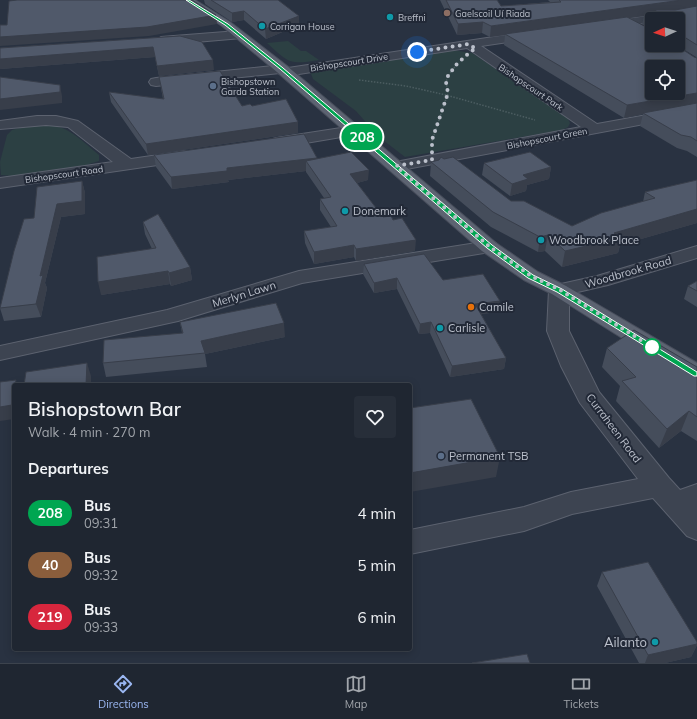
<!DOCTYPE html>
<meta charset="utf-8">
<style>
body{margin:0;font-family:Mulish,sans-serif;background:#272e39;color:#f1f3f6;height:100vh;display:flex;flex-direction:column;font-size:15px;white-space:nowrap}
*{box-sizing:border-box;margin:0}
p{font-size:13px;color:#a1a5ab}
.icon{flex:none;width:22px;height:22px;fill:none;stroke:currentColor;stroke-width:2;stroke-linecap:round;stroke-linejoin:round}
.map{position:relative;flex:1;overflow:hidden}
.side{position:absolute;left:12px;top:383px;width:400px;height:268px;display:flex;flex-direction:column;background:#1f2631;border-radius:4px;box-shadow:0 2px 10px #0003,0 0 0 1px #3c434d}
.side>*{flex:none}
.badge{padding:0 8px;border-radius:13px;font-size:14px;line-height:26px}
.needle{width:26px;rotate:267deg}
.tools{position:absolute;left:645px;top:12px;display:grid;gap:8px}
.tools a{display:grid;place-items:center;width:40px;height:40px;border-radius:4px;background:#1f2631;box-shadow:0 2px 10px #0003,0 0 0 1px #3c434d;font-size:20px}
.you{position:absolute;width:20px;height:20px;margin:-10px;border:3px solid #fff;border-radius:50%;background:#1a73e8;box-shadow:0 0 0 6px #1a73e833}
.map>.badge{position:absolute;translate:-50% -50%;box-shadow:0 0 0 2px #fff}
h2{padding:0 16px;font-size:15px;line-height:36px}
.round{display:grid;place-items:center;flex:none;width:42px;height:42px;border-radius:4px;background:#272e39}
.head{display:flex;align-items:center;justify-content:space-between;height:68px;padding:0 16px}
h1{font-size:19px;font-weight:600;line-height:30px}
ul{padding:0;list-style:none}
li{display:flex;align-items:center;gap:12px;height:52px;padding:0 16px}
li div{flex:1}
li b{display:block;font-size:15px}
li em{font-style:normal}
li .badge{min-width:44px;font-weight:700;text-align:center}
.tabs{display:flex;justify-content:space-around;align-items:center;height:56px;border-top:1px solid #3c434d;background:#1f2631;font-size:11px;color:#a1a5ab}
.tabs a{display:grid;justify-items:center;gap:2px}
.tabs .active{color:#9ab6f1}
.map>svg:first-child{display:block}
</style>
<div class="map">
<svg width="697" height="663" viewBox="0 0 697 663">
<rect width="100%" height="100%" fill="#293241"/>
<g fill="#2c4043">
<path d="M288,41L301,51H306L319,60C289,65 289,63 267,43Z"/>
<polygon points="452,50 472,53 567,117 570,123 568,127 562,130 405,157 379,137 356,111 313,79 310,71"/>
<path d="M46,124C69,126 82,141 99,155V161L86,165L13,176L1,175L0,162L7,135L12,130L23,127Z"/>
</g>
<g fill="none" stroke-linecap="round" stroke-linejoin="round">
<defs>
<g id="minor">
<polygon points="697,9 697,15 671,19 652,19 652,22 605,28 599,25 605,22"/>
<polygon points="238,31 244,35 242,38 161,45 155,41 161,37"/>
<polygon points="533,31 539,35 537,38 481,46 597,124 697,106 697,114 396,171 390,169 388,166 390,163 581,127 467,48 286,76 280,73 156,86 151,85 149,82 151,79 156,78 282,65 288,68"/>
<polygon points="37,116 56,116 78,121 131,159 185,151 191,153 193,156 191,159 185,161 0,188 0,178 113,162 68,127 46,125 0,129 0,121"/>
<polygon points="354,126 359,128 362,131 359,134 276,148 270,146 268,143 270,140 276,138"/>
<polygon points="489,241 496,243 499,247 496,251 302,283 178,321 0,360 0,346 167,310 299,271"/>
<polygon points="697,246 697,258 608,285 569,294 569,331 599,392 669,478 680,490 697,484 697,540 687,536 653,498 572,514 524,531 410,554 410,530 524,507 571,492 638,479 580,403 561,366 547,331 549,290 552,286 597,276"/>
</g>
<polygon id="major" points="183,0 195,0 230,22 287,66 496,243 538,272 566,286 697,363 697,382 689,380 552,294 524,280 482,251 277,72 222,26"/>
</defs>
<use href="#minor" stroke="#5c626f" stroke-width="2"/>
<use href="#major" stroke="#474d5b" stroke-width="2"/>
<g stroke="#4c5d61" stroke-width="1.5" stroke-dasharray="1.5 1.5" stroke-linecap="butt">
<polyline points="359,80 406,86 446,95 535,120"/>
<polyline points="432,141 448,93 446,82 448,76 457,64"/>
</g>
<use href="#minor" fill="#3d4451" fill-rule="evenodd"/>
<use href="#major" fill="#5c6371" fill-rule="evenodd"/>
</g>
<g fill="#454d5b" fill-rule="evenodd">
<polygon points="204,0 278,0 299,25 266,39 244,20 232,22 205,4"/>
<path d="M440,0H497L501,6L550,2L548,0H697V157L687,151L677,148L640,126L643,114L624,118L504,45L505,35L490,37L482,33L457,35ZM644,16L642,25L629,18ZM652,19H678V45H652ZM680,47L696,57H694Z"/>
<polygon points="180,36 214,70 159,76 155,57 0,69 0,48"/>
<polygon points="159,77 242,106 252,106 298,122 298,133 148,155 111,102 109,92 163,99"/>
<polygon points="154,155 317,158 317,159 368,180 357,183 383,217 415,251 356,261 354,257 314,264 305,243 304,231 331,227 320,210 320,199 324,198 306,172 306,171 228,180 229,182 172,189 156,167"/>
<polygon points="431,162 511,201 572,226 643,202 645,192 697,180 697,223 620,245 618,253 562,267 545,251 538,252 491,227 430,176"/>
<polygon points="484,163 551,167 549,179 527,185 526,191 510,196 482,175"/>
<polygon points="82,181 85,193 85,214 61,217 45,283 47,288 41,317 4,321 0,308"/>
<polygon points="143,222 190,267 192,280 171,286 170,284 101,295 152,249 145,234"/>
<polygon points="364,264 443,280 498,312 481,314 506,358 504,369 450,377 430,333 419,334 397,289 374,293 363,274"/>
<polygon points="697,281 697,307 684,299 688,286"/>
<polygon points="180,322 285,337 205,354 207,367 106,377 103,363 182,333"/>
<polygon points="607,348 697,367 697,441 681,431 659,448 616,401 620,386 602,367"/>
<polygon points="602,572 697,642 697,645 691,657 665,663 639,663 597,586"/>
</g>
<g fill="#383e4a">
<polygon points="682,0 697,0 697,8 644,14 644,16 507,35 505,34 505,35 490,37 491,26"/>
<polygon points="244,11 244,20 232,22 232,13"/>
<polygon points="216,15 217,24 149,36 0,46 0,37"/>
<polygon points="299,16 299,25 266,39 265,29"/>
<polygon points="483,22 482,33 457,35 458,24"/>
<polygon points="153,47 155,57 0,69 0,59"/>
<polygon points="213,60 214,70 159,76 157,66"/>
<polygon points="60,85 62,96 62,103 0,110 0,99"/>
<polygon points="697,93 697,105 643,113 643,114 624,118 627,105"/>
<polygon points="298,122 298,133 148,155 146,144"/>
<polygon points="317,158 317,169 306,161 306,171 228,180 229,182 172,189 171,177 227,168"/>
<polygon points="551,167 549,179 527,185 526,191 510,196 512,184 523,175"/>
<polygon points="369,170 368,180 350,185 350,174"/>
<polygon points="82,181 85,193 85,214 61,217 45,283 47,288 41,317 36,304 40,276 57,204"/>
<polygon points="697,209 697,223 620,245 618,253 562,267 565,251 614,233"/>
<polygon points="548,235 545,251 538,252 540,237"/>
<polygon points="416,240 415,251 356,261 356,249"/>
<polygon points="354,245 354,257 314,264 314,252"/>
<polygon points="190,267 192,280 171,286 169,273"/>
<polygon points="168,271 170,284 101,295 98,282"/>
<polygon points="397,278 397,289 374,293 374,283"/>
<polygon points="500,301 498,312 474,315 475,304"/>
<polygon points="431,322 430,333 419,334 420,324"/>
<polygon points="284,323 285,337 205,354 201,341"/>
<polygon points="506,358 504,369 450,377 452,366"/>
<polygon points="87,363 91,376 91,385 86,385"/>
<polygon points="14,393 14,419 0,421 0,407"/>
<polygon points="689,411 681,431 659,448 667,429"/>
<polygon points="500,457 496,477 410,492 410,473"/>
<polygon points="697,644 697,645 691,657 665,663 645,663 648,655"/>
</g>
<g fill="#50596a" stroke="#383e4a" fill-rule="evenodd">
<polygon points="17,0 192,0 216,15 147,27 0,37 0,25 7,25 9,1"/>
<polygon points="211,0 278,0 299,16 265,29 244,11 232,13"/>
<polygon points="446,0 497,0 501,6 561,2 559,0 682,0 491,26 483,22 458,24"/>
<polygon points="697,6 697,45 678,33 678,19 653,19 644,14 655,13 656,10 675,10"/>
<path d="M627,17L652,30V45H676L694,57L697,58V93L627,105L505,34ZM652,67H678V93H652Z"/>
<polygon points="180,36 202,42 213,60 157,66 153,47 0,59 0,48"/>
<polygon points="220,71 242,106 250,104 252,106 286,99 298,122 146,144 109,92 164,99 159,77"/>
<polygon points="0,77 60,85 60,92 0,99"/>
<polygon points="697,103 697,141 691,137 681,135 643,113"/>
<polygon points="304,134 317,158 227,168 227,171 171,177 154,155"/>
<polygon points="351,152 369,170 350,174 383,217 391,216 393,220 402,218 416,240 356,249 354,245 314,252 304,231 337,226 320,199 331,197 306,161"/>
<polygon points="530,152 551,167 523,175 528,179 512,184 484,163"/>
<polygon points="441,157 444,159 453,157 511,201 524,201 572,226 601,213 655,198 645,192 697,180 697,209 614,233 621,238 565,251 548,235 540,237 493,212 431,162 439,160"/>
<polygon points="82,181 82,201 57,204 40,276 43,275 36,304 0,308 14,251 24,219 34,218 37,187"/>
<polygon points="158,214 190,267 169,273 168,271 98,282 97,257 156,248 143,222"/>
<polygon points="424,254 443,280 483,274 500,301 475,304 506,358 452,366 431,322 420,324 397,278 374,283 364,264"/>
<polygon points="697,281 697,291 688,286"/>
<polygon points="276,303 284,323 201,341 205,353 103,363 104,340 183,333 180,322"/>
<polygon points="634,330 697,367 697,417 689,411 667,429 622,381 636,377 607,348"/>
<polygon points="87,363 86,385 24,385 26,372"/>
<polygon points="16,380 15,385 14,385 14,393 12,405 0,407 0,382"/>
<polygon points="471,399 500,457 410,473 410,408"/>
<polygon points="648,562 697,642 697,644 648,655 602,572"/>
<polygon points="527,654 530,663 472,663"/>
</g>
<polygon fill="#00a651" stroke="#fff" points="186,0 189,0 228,24 283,68 492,245 533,275 562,289 697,372 697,376 694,376 557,292 528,278 487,248 280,69 225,25"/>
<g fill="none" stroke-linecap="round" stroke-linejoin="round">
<polyline stroke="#bbc0cb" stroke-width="4" stroke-dasharray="0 7.2" points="417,52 469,44 476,49 471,51 456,65 448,76 446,82 448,93 432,140 432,160 396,166 490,247 531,276 560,290 652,347"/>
</g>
<circle fill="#8d6e63" stroke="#222937" stroke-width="1.5" cx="447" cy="13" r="4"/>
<g fill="#0f9aa8" stroke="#222937" stroke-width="1.5">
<circle cx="390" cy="17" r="4"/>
<circle cx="262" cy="26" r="4"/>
<circle cx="345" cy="211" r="4"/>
<circle cx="541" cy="240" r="4"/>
<circle cx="440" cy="328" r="4"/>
<circle cx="655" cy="642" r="4"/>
</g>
<g fill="#5c6f8a" stroke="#222937" stroke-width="1.5">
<circle cx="213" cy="86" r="4"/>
<circle cx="441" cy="456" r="4"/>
</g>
<circle fill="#e8710a" stroke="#222937" stroke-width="1.5" cx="471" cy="307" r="4"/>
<circle fill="#fff" stroke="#00a651" stroke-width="2" cx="652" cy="347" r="8"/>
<g text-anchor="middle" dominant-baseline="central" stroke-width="4" stroke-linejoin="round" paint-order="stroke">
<g font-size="9" fill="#bbc0cb" stroke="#222937" text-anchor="start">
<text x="455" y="13">Gaelscoil Uí Riada</text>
<text x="398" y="17">Breffni</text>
<text x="270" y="26">Corrigan House</text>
<text x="221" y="81">Bishopstown<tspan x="221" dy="10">Garda Station</tspan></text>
</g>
<g font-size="9" fill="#bbc0cb" stroke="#222937">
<text transform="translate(349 62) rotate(-9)">Bishopscourt Drive</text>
<text transform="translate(531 87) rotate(34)">Bishopscourt Park</text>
<text transform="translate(547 138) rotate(-11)">Bishopscourt Green</text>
<text transform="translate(64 174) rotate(-8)">Bishopscourt Road</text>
</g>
<g font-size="11" fill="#bbc0cb" stroke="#222937" text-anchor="start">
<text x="353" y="211">Donemark</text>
<text x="549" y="240">Woodbrook Place</text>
<text x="479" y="307">Camile</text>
<text x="448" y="328">Carlisle</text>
<text x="449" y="456">Permanent TSB</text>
</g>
<g font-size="11" fill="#bbc0cb" stroke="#222937">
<text transform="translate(628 272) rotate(-16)">Woodbrook Road</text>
<text transform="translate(244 294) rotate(-17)">Merlyn Lawn</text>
<text transform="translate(614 428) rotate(53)">Curraheen Road</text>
</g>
<g font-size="13" fill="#bbc0cb" stroke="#222937" text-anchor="end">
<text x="647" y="642">Ailanto</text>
</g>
</g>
</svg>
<div class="tools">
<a><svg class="needle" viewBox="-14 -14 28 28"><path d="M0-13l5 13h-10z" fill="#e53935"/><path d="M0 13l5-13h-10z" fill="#a1a5ab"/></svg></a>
<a><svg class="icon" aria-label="locate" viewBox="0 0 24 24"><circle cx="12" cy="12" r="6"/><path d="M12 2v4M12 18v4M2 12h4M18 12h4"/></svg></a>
</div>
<div class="you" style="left:417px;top:52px"></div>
<b class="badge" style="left:362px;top:137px;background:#00a651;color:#fff">208</b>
<section class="side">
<div class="head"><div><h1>Bishopstown Bar</h1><p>Walk · 4 min · 270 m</p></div><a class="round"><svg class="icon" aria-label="heart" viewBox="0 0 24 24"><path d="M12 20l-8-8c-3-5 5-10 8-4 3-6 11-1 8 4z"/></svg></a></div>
<h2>Departures</h2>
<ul>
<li><span class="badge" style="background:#00a651;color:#fff">208</span><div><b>Bus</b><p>09:31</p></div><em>4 min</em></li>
<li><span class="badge" style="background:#8b5e3c;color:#fff">40</span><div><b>Bus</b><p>09:32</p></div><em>5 min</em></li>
<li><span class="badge" style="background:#d7263d;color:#fff">219</span><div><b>Bus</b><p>09:33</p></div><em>6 min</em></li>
</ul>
</section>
</div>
<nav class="tabs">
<a class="active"><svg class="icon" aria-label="directions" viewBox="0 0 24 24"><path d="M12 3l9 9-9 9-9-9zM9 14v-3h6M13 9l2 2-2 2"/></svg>Directions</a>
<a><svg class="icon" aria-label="map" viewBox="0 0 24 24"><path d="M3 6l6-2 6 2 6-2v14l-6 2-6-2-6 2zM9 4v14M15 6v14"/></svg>Map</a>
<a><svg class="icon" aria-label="tickets" viewBox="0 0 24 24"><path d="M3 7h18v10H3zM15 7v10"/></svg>Tickets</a>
</nav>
